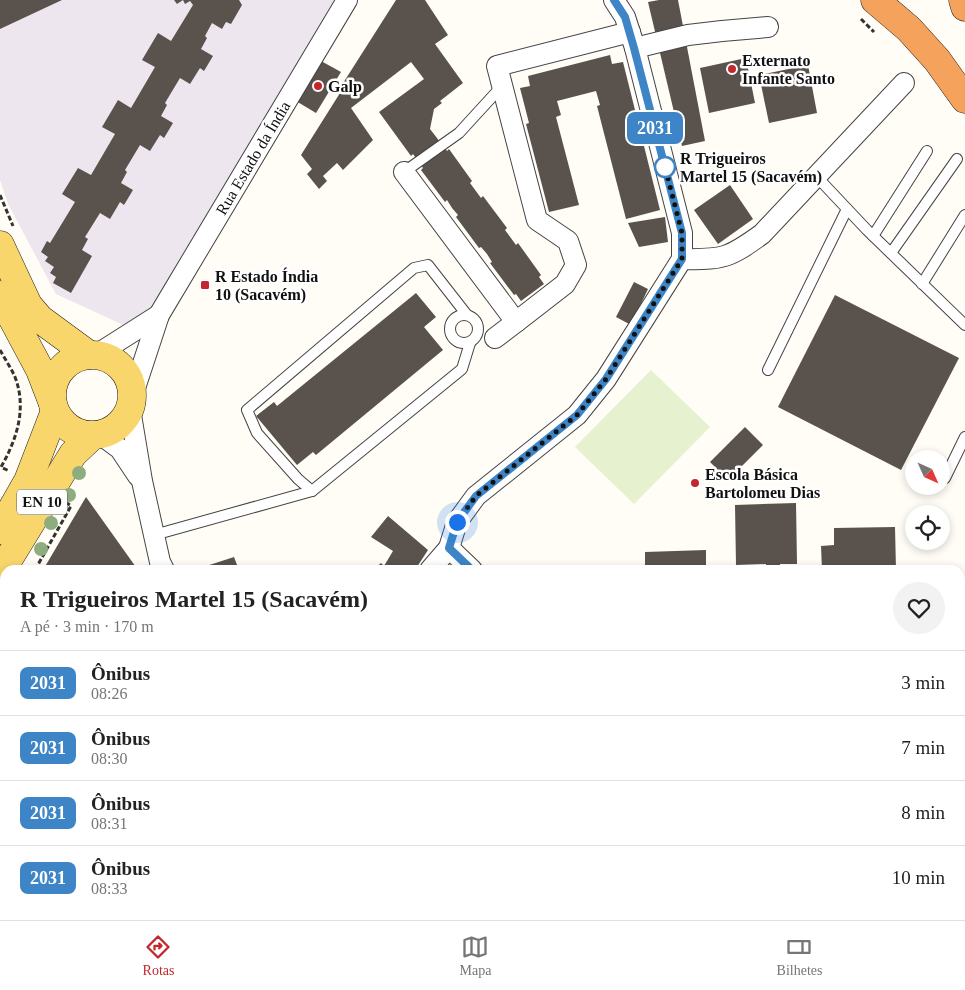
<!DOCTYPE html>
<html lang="pt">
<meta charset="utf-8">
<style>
body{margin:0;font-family:Georgia,serif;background:#f2f2f2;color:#222;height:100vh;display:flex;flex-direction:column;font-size:19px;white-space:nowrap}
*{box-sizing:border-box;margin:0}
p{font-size:16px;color:#767676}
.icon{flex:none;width:28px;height:28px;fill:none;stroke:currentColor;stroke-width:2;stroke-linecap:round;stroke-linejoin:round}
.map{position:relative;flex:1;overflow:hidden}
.panel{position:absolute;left:0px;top:565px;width:965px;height:355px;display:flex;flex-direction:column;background:#fff;border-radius:15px 15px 0 0;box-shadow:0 2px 8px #0003}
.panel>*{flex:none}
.badge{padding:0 10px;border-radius:8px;font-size:18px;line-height:32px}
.needle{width:32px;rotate:135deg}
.tools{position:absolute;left:905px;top:450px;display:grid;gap:10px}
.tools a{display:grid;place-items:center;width:45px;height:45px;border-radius:50%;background:#fff;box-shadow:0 2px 8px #0003;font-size:25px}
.you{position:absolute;width:25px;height:25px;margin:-12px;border:4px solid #fff;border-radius:50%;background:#1a73e8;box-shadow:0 0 0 8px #1a73e833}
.map>.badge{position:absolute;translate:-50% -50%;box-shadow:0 0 0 2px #fff}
.round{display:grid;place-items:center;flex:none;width:52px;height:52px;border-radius:26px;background:#f2f2f2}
.head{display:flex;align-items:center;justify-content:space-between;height:85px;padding:0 20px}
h1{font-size:24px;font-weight:600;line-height:38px}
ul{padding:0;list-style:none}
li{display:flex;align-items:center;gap:15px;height:65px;padding:0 20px;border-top:1px solid #e0e0e0}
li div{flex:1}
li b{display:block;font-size:19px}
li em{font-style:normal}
li .badge{min-width:55px;font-weight:700;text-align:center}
.tabs{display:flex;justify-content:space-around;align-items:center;height:70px;border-top:1px solid #e0e0e0;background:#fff;font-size:14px;color:#767676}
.tabs a{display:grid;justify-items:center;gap:2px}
.tabs .selected{color:#c4262e}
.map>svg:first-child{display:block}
</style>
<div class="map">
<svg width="965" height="920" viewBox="0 0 965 920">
<rect width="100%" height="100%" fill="#fffdf5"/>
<polygon fill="#eee6ef" points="0,0 339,0 193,242 149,309 132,329 56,294 8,204 0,180"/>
<polygon fill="#d5ebbd" points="965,778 965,920 917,920 917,915 960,915 960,781"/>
<polygon fill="#e6f2cf" points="651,370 710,427 634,504 575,447"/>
<polygon fill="#f1ede2" points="0,747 5,751 5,837 0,846"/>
<g fill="#5a524d">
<polygon points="0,0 62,0 0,29"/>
<polygon points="174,0 239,0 242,5 231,24 226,22 222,29 212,23 205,36 207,38 201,49 213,56 204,71 200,68 190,84 180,78 165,103 167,105 161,116 173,123 164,138 160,135 150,151 140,145 125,170 127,172 121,183 133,190 124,205 120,202 110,219 100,213 85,237 88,239 82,250 92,256 71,293 53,283 56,277 50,273 54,267 45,261 48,257 41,252 47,241 50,243 75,202 62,194 78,168 91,175 115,134 102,127 118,100 131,108 155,67 142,60 158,33 171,41 193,5 190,1 185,4 183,0 177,4"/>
<polygon points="396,0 425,0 448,35 435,44 463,83 440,101 442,103 434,109 430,129 447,151 449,149 472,181 470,183 481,198 483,196 507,228 505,230 516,245 518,243 541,275 539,277 544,284 521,301 516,294 514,295 490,263 492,262 487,254 481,247 479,248 456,217 458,215 452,208 447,200 445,202 421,170 423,168 413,154 411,156 379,112 424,79 411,62 351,108 373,140 343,170 337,163 323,176 327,181 319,189 307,174 312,169 301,155 340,93 338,91"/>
<polygon points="659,0 678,0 705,141 682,146 648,2"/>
<polygon points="610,55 612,64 623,62 660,210 626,219 597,106 600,105 596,91 557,101 561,115 556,117 579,205 549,212 526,124 529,123 520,88 530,86 528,76"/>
<polygon points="746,58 755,103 709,113 700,68"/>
<polygon points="321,61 341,72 316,113 296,101"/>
<polygon points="808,65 817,113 769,123 759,75"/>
<polygon points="730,185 753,219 718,244 694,210"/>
<polygon points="665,217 668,242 639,247 628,223"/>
<polygon points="634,282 648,289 631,325 616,317"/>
<polygon points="416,293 436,317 424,327 443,350 316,455 313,452 297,465 256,416 274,402 277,406"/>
<polygon points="835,295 959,358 901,470 778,407"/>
<polygon points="745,427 763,445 728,480 710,462"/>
<polygon points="86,497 138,570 43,570"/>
<polygon points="796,503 797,564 780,564 780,568 793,568 793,570 645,570 645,552 706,550 706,568 766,567 766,564 736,565 735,505"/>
<polygon points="388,516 428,550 415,570 373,570 381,563 384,566 393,551 371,537"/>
<polygon points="895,527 896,570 822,570 821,546 834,545 834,528"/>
<polygon points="234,557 239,570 194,570"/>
<polygon points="0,686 5,688 5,736 0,734"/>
<polygon points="0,881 5,883 5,915 42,915 39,920 0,920"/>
<polygon points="77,915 116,915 114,920 74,920"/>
<polygon points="326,915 370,915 365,920 337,920"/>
<polygon points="532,915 587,915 592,920 527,920"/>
<polygon points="730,915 908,915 907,920 764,920 730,916"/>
</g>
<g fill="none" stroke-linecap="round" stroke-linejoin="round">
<defs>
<g id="lane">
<polyline points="404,172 459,133 502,86"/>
<polyline points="817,177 867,230 965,325"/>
<polyline points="873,236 927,151"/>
<polyline points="891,253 957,159"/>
<polyline points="922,284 965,215"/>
<circle cx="464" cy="329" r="14"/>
<polyline points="768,370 847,209"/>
<polyline points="945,478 965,437"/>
<polyline points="312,491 298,479 257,433 247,410 414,268 428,265 467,315"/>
<polyline points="154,535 312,491 462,369 470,343"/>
</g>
<g id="street">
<polyline points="635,48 688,35 722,31 768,27"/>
<polyline points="404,172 516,322 565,284 576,265 568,241 537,220 497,66 630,32"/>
<path d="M682,259C723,260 729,258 762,234L904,83"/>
<polyline points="495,338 516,322"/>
<polyline points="96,355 159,315"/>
<polyline points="133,394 159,315 347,0"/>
<polyline points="130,409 142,481 160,562 164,570"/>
<polyline points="101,435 120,449 138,476"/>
<polyline points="449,548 472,570"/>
<polyline points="430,570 449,548 457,522 476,496 577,415 606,379 682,259 682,233 635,48 625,17 614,0"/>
<polyline points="0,674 5,677"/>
<polyline points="0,865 5,868"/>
<polyline points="300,915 308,920"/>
<polyline points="618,915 623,920"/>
<polyline points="650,915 657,920"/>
<polyline points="57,920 60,915"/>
<polyline points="188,920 189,915"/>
<polyline points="247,920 248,915"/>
<polyline points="422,920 426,915"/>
<polyline points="489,920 494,915"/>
</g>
<g id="primary">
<polyline points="0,245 28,305 40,319 89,355"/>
<polyline points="0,295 40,370 52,401"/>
<circle cx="92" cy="395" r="40"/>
<polyline points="0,530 28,481 55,411"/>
<polyline points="0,573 73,454 92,436"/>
</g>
<g id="highway">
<polyline points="875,0 909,29 937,60 965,99"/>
<polyline points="963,0 965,7"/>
</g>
</defs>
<use href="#lane" stroke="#444" stroke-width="12"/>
<use href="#street" stroke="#444" stroke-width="22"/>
<use href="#primary" stroke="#222" stroke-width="29"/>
<use href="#highway" stroke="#222" stroke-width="29"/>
<g stroke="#333" stroke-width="3" stroke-dasharray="5 2.5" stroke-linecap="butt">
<polyline points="861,19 874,32"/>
<polyline points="0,195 13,226"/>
<path d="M0,350C5,359 11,368 15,377C27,408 17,439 1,467L9,471"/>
<polyline points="35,570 71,506 67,503"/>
<polyline points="0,623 5,614"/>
</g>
<use href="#lane" stroke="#fff" stroke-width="10"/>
<use href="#street" stroke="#fff" stroke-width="20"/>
<use href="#primary" stroke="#f9d66b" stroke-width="28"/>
<use href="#highway" stroke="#f5a25d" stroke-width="28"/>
</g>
<g fill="#8dad7f">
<circle cx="79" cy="473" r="7"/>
<circle cx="69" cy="495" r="7"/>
<circle cx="51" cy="523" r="7"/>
<circle cx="41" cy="549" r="7"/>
</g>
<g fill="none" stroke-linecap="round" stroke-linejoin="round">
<defs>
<polyline id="line" points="472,570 449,548 457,522 476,496 577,415 606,379 682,259 682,233 634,48 625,17 614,0"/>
</defs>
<use href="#line" stroke="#fff" stroke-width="11"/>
<use href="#line" stroke="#3d85c6" stroke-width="8"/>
<polyline stroke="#111" stroke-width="5" stroke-dasharray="0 9" points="457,522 476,496 577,415 606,379 682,259 682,233 663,159 665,167"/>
</g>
<g fill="#c4262e" stroke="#fff" stroke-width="2">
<circle cx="732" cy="69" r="5"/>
<circle cx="318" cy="86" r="5"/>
<rect x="200" y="280" width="10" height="10" rx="2.5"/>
<circle cx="695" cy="483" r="5"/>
</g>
<circle fill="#fff" stroke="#3d85c6" stroke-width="2.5" cx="665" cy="167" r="10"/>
<g text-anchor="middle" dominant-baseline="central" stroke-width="5" stroke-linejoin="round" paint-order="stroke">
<rect fill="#fff" stroke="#585858" stroke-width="1" x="17" y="489.5" width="50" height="25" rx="4"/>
<g font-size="15" font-weight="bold" fill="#111">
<text x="42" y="502">EN 10</text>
</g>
<g font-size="16" font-weight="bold" fill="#111" stroke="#fff" text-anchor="start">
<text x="742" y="60">Externato<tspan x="742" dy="18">Infante Santo</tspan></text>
<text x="328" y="86">Galp</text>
<text x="215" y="276">R Estado Índia<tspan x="215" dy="18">10 (Sacavém)</tspan></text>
<text x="705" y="474">Escola Básica<tspan x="705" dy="18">Bartolomeu Dias</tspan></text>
</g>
<g font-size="16" fill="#111" stroke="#fff">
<text transform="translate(253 158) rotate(-59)">Rua Estado da Índia</text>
</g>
<g font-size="16" font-weight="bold" fill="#111" stroke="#fff" text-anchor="start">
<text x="680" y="158">R Trigueiros<tspan x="680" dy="18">Martel 15 (Sacavém)</tspan></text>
</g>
</g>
</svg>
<div class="tools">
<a><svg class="needle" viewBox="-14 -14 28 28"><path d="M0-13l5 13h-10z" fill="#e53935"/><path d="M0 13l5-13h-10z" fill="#767676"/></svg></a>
<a><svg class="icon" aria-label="locate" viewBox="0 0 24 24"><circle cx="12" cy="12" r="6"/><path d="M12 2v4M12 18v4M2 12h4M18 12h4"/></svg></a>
</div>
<div class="you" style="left:457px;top:522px"></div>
<b class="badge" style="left:655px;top:128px;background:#3d85c6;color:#fff">2031</b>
<section class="panel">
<div class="head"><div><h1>R Trigueiros Martel 15 (Sacavém)</h1><p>A pé · 3 min · 170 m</p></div><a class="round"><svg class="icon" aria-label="heart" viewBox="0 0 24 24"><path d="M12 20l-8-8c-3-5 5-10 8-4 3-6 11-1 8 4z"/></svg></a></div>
<ul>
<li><span class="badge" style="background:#3d85c6;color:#fff">2031</span><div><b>Ônibus</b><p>08:26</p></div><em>3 min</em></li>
<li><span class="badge" style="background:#3d85c6;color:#fff">2031</span><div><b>Ônibus</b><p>08:30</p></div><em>7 min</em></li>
<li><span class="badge" style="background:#3d85c6;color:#fff">2031</span><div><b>Ônibus</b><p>08:31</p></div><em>8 min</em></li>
<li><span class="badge" style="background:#3d85c6;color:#fff">2031</span><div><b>Ônibus</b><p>08:33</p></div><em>10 min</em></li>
</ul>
</section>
</div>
<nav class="tabs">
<a class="selected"><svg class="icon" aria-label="directions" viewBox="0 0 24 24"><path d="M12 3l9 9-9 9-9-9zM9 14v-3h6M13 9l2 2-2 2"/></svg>Rotas</a>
<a><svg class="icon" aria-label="map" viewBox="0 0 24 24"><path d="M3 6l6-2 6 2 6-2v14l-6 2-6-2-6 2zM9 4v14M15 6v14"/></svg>Mapa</a>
<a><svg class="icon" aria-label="tickets" viewBox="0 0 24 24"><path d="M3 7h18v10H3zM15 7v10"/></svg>Bilhetes</a>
</nav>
